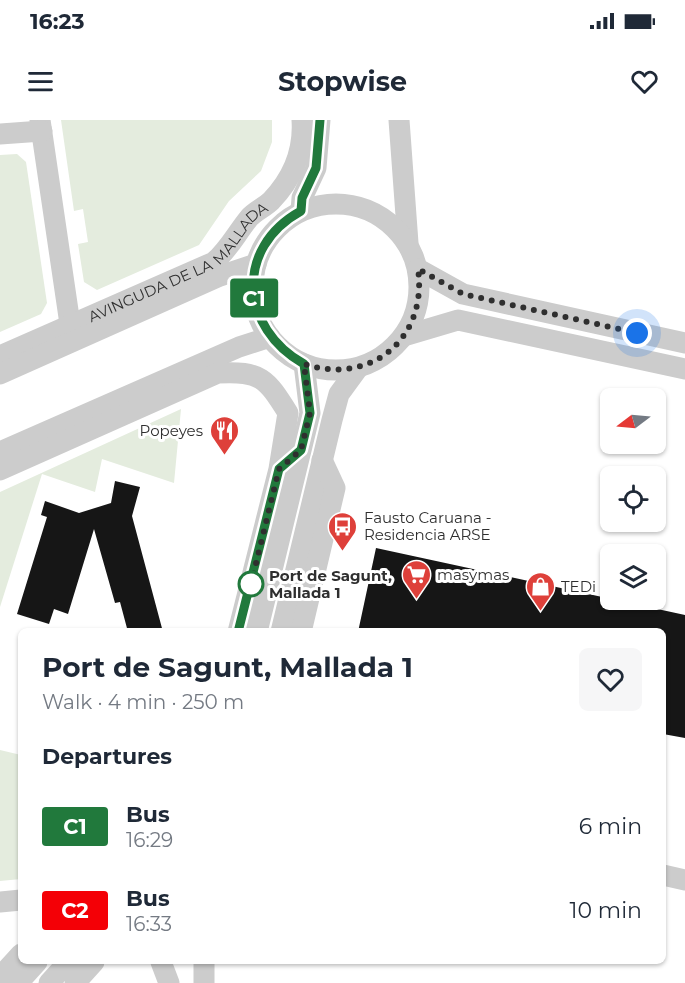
<!DOCTYPE html>
<meta charset="utf-8">
<style>
body{margin:0;font-family:Montserrat,sans-serif;background:#f6f6f7;color:#1f2937;height:100vh;display:flex;flex-direction:column;font-size:22px;white-space:nowrap}
*{box-sizing:border-box;margin:0}
p{font-size:20px;color:#747a83}
.icon{flex:none;width:33px;height:33px;fill:none;stroke:currentColor;stroke-width:2;stroke-linecap:round;stroke-linejoin:round}
.map{position:relative;flex:1;overflow:hidden}
.panel{position:absolute;left:18px;top:508px;width:648px;height:336px;display:flex;flex-direction:column;background:#fff;border-radius:9px;box-shadow:0 2px 4px #0004}
.panel>*{flex:none}
.badge{padding:0 12px;border-radius:4px;font-size:21px;line-height:39px}
.needle{width:39px;rotate:254deg}
.tools{position:absolute;left:600px;top:268px;display:grid;gap:12px}
.tools a{display:grid;place-items:center;width:66px;height:66px;border-radius:9px;background:#fff;box-shadow:0 2px 4px #0004;font-size:30px}
.you{position:absolute;width:30px;height:30px;margin:-15px;border:4px solid #fff;border-radius:50%;background:#1a73e8;box-shadow:0 0 0 9px #1a73e833}
.map>.badge{position:absolute;translate:-50% -50%;box-shadow:0 0 0 3px #fff}
h2{padding:0 24px;font-size:22px;line-height:54px}
.round{display:grid;place-items:center;flex:none;width:63px;height:63px;border-radius:9px;background:#f6f6f7}
.headline{display:flex;align-items:center;justify-content:space-between;height:102px;padding:0 24px}
h1{font-size:28px;font-weight:700;line-height:45px}
ul{padding:0;list-style:none}
li{display:flex;align-items:center;gap:18px;height:84px;padding:0 24px}
li div{flex:1}
li b{display:block;font-size:22px}
li em{font-style:normal}
li .badge{min-width:66px;font-weight:700;text-align:center}
.status{display:flex;justify-content:space-between;align-items:center;height:42px;padding:0 30px;background:#fff;direction:ltr}
.status svg{height:16px;fill:currentColor}
header{display:flex;justify-content:space-between;align-items:center;height:78px;padding:0 24px;background:#fff;font-size:27px;font-weight:700}
.map>svg:first-child{display:block}
</style>
<div class="status"><b>16:23</b><svg viewBox="0 0 49 12"><path d="M0 12V9h3v3zM5 12V6h3v6zM10 12V3h3v9zM15 12V0h3v12zM26 1h20v11H26zM47 4h2v5h-2z"/></svg></div>
<header><svg class="icon" aria-label="menu" viewBox="0 0 24 24"><path d="M4 6h16M4 12h16M4 18h16"/></svg>Stopwise<svg class="icon" aria-label="heart" viewBox="0 0 24 24"><path d="M12 20l-8-8c-3-5 5-10 8-4 3-6 11-1 8 4z"/></svg></header>
<div class="map">
<svg width="685" height="863" viewBox="0 0 685 863">
<rect width="100%" height="100%" fill="#fff"/>
<g fill="#e4ecde">
<polygon points="61,0 272,0 272,22 261,51 229,81 199,125 97,170 84,162 78,124 88,122 83,89 74,91"/>
<polygon points="17,34 26,42 47,183 41,194 0,212 0,35"/>
<polygon points="181,289 174,363 102,339 95,372 42,354 0,487 0,372"/>
<polygon points="0,630 21,635 21,759 0,761"/>
</g>
<g fill="#161616">
<polygon points="115,361 140,367 132,396 163,512 128,512 120,482 115,483 94,409 68,494 54,489 49,504 17,494 47,397 41,395 45,381 79,393 111,383"/>
<polygon points="376,428 685,495 685,618 663,614 663,512 358,512"/>
</g>
<g fill="none" stroke-linecap="round" stroke-linejoin="round">
<g stroke="#ccc" stroke-width="21">
<polyline points="40,0 70,204"/>
<polyline points="399,0 408,123"/>
<polyline points="0,14 42,11"/>
<circle cx="336" cy="167" r="83"/>
<polyline points="301,91 302,78 316,48 320,0"/>
<polyline points="418,149 463,174 685,223"/>
<polyline points="404,216 458,200 685,249"/>
<path id="s1" d="M0,236L214,142C229,129 236,114 249,98C255,91 265,87 271,81C293,58 304,30 302,0"/>
<polyline points="0,254 220,156 256,144"/>
<polyline points="0,332 239,227 270,217"/>
<path d="M0,350L218,253C261,251 266,258 288,293L279,349L238,512"/>
<polyline points="257,512 310,293 304,244"/>
<polyline points="281,512 332,300 339,274 358,248"/>
<polyline points="301,512 335,368 322,340"/>
<polyline points="663,755 685,760"/>
<polyline points="0,782 21,780"/>
<polyline points="161,842 169,863"/>
<polyline points="204,842 204,863"/>
<polyline points="0,857 21,834"/>
<polyline points="18,863 37,842"/>
<polyline points="49,863 68,842"/>
<polyline points="75,863 94,842"/>
</g>
</g>
<g fill="none" stroke-linecap="round" stroke-linejoin="round">
<defs>
<path id="line" d="M238,512L279,349L301,330L310,293L304,244C240,208 234,128 301,91L302,78L316,48L320,0"/>
</defs>
<use href="#line" stroke="#fff" stroke-width="14"/>
<use href="#line" stroke="#21793c" stroke-width="9"/>
<path stroke="#2f2f2f" stroke-width="6" stroke-dasharray="0 10.8" d="M251,464L279,349L301,330L310,293L304,244C370,266 428,219 418,149L463,174L637,213"/>
</g>
<defs>
<symbol id="restaurant-pin" viewBox="-11 -11 22 30"><path d="M0 17L-7.5 6A9.5 9.5 0 1 1 7.5 6Z" fill="#de403a" stroke="#fff"/><path d="M-5-6h1v4h1v-4h1v4h1v-4h1v5L-1.5 .5V6h-2V.5L-5-1ZM5-6V6H3V1.5H1.5Q1.5-4 5-6Z" fill="#fff"/></symbol>
<symbol id="bus-pin" viewBox="-11 -11 22 30"><path d="M0 17L-7.5 6A9.5 9.5 0 1 1 7.5 6Z" fill="#de403a" stroke="#fff"/><path d="M-5-6H5V4H4V6H2V4H-2V6H-4V4H-5ZM-3.5-4V0h7V-4ZM-3.5 1.2v1.5H-2V1.2ZM2 1.2v1.5H3.5V1.2Z" fill="#fff"/></symbol>
<symbol id="supermarket-pin" viewBox="-11 -11 22 30"><path d="M0 17L-7.5 6A9.5 9.5 0 1 1 7.5 6Z" fill="#de403a" stroke="#fff"/><path d="M-6-5.5h2.5l.6 2H6L4.5 2H-2.5L-4.4-4H-6ZM-1.5 3.2a1.3 1.3 0 1 0 .1 0ZM3 3.2a1.3 1.3 0 1 0 .1 0Z" fill="#fff"/></symbol>
<symbol id="shop-pin" viewBox="-11 -11 22 30"><path d="M0 17L-7.5 6A9.5 9.5 0 1 1 7.5 6Z" fill="#de403a" stroke="#fff"/><path d="M-5-2.5h2.3a2.7 3.5 0 0 1 5.4 0H5L5.5 6h-11ZM-1.5-2.5h3a1.5 2.3 0 0 0-3 0Z" fill="#fff"/></symbol>
</defs>
<g fill-rule="evenodd">
<use href="#restaurant-pin" x="208" y="294" width="33" height="45"/>
<use href="#bus-pin" x="326" y="390" width="33" height="45"/>
<use href="#supermarket-pin" x="400" y="438" width="33" height="45"/>
<use href="#shop-pin" x="524" y="450" width="33" height="45"/>
</g>
<circle fill="#fff" stroke="#21793c" stroke-width="3" cx="251" cy="464" r="12"/>
<g text-anchor="middle" dominant-baseline="central" stroke-width="6" stroke-linejoin="round" paint-order="stroke">
<g font-size="15" fill="#2f2f2f" stroke="#fff">
<text stroke="none"><textPath href="#s1" startOffset="204">AVINGUDA DE LA MALLADA</textPath></text>
</g>
<g font-size="15" fill="#2f2f2f" stroke="#fff" text-anchor="start">
<text x="203" y="310" text-anchor="end">Popeyes</text>
<text x="364" y="397">Fausto Caruana -<tspan x="364" dy="17">Residencia ARSE</tspan></text>
<text x="437" y="454">masymas</text>
<text x="561" y="466">TEDi</text>
</g>
<g font-size="15" font-weight="bold" fill="#2f2f2f" stroke="#fff" text-anchor="start">
<text x="269" y="455">Port de Sagunt,<tspan x="269" dy="17">Mallada 1</tspan></text>
</g>
</g>
</svg>
<div class="tools">
<a><svg class="needle" viewBox="-14 -14 28 28"><path d="M0-13l5 13h-10z" fill="#e53935"/><path d="M0 13l5-13h-10z" fill="#747a83"/></svg></a>
<a><svg class="icon" aria-label="locate" viewBox="0 0 24 24"><circle cx="12" cy="12" r="6"/><path d="M12 2v4M12 18v4M2 12h4M18 12h4"/></svg></a>
<a><svg class="icon" aria-label="layers" viewBox="0 0 24 24"><path d="M12 4l9 5-9 5-9-5zM3 14l9 5 9-5"/></svg></a>
</div>
<div class="you" style="left:637px;top:213px"></div>
<b class="badge" style="left:254px;top:178px;background:#21793c;color:#fff">C1</b>
<section class="panel">
<div class="headline"><div><h1>Port de Sagunt, Mallada 1</h1><p>Walk · 4 min · 250 m</p></div><a class="round"><svg class="icon" aria-label="heart" viewBox="0 0 24 24"><path d="M12 20l-8-8c-3-5 5-10 8-4 3-6 11-1 8 4z"/></svg></a></div>
<h2>Departures</h2>
<ul>
<li><span class="badge" style="background:#21793c;color:#fff">C1</span><div><b>Bus</b><p>16:29</p></div><em>6 min</em></li>
<li><span class="badge" style="background:#f40006;color:#fff">C2</span><div><b>Bus</b><p>16:33</p></div><em>10 min</em></li>
</ul>
</section>
</div>
